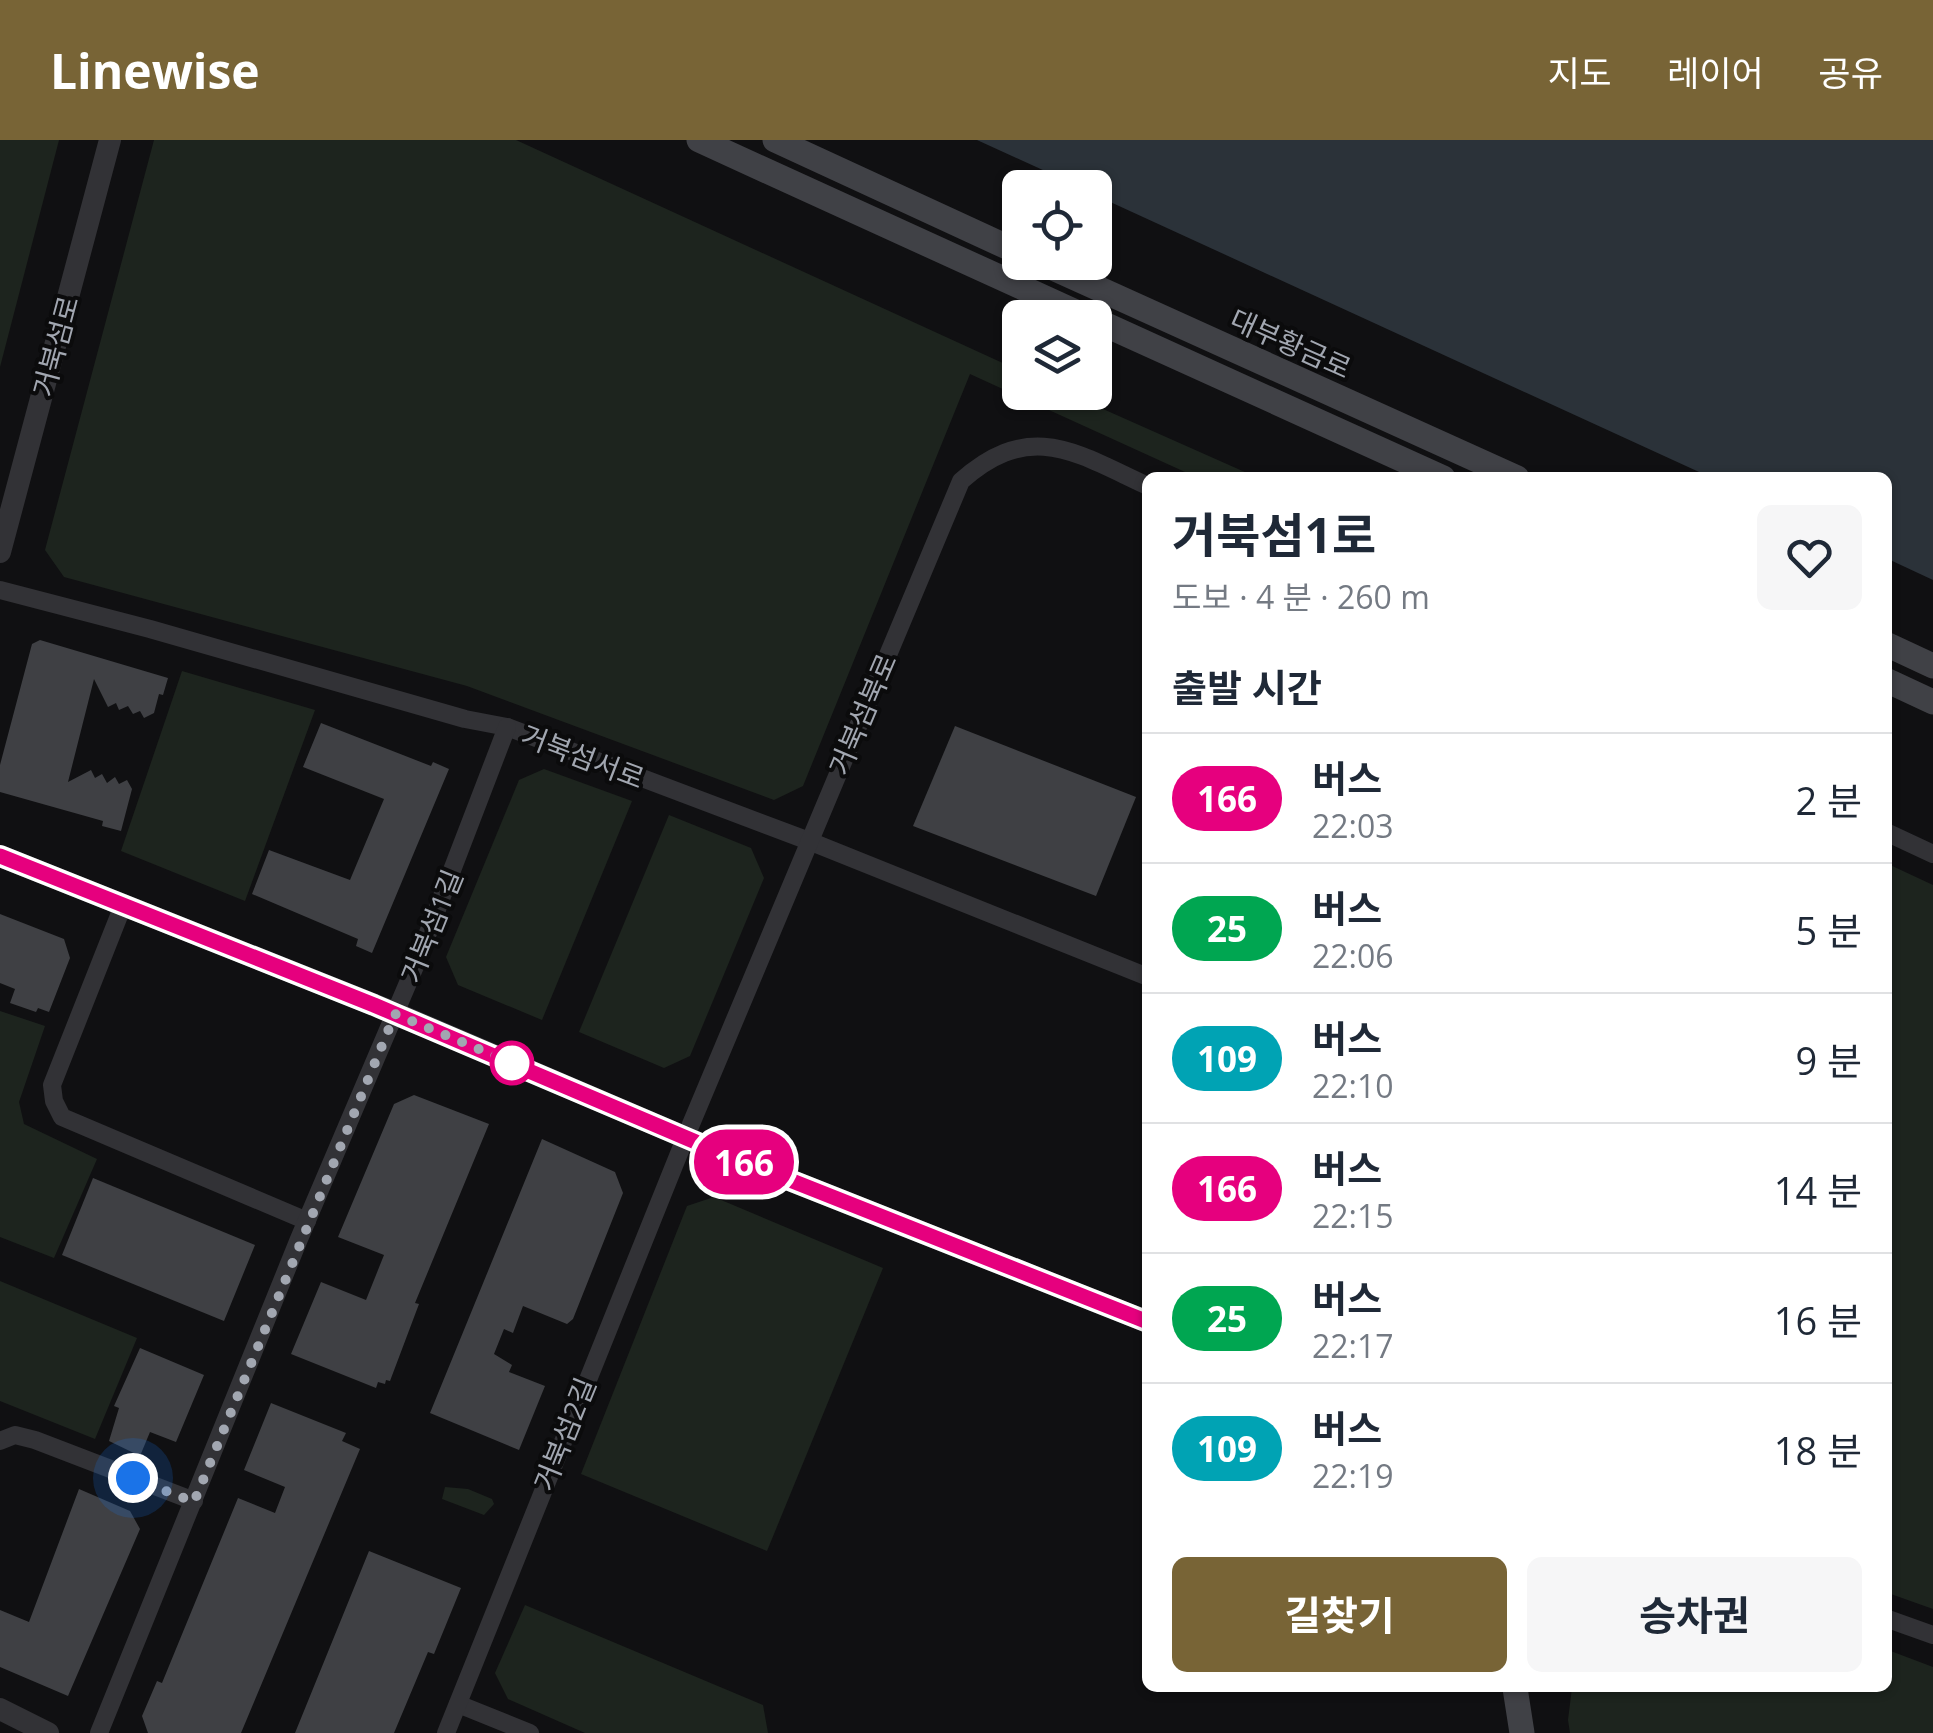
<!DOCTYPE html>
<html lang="ko">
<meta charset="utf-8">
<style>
body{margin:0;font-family:"Open Sans","Noto Sans KR",sans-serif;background:#f6f6f7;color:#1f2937;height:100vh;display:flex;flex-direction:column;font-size:38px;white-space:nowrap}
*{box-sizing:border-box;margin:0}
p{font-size:32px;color:#747a83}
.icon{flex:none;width:55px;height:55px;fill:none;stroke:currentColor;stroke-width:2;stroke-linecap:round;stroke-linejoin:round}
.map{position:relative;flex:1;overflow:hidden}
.side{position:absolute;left:1142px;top:332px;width:750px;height:1220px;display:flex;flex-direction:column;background:#fff;border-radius:15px;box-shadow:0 2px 8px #0004}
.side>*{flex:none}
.badge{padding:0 20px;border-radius:32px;font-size:35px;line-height:65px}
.buttons{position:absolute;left:1002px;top:30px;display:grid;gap:20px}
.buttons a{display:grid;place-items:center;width:110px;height:110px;border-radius:15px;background:#fff;box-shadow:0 2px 8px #0004;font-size:50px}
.you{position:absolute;width:50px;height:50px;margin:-25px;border:8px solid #fff;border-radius:50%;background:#1a73e8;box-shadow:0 0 0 15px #1a73e833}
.map>.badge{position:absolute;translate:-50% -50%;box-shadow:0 0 0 5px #fff}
h2{padding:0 30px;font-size:38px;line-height:90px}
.round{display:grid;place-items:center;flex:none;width:105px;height:105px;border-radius:15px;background:#f6f6f7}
.summary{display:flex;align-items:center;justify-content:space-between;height:170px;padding:0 30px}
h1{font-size:48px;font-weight:700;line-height:75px}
.primary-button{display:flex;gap:20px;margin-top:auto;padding:20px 30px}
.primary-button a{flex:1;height:115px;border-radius:15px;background:#786436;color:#fff;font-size:40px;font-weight:700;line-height:115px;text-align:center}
.primary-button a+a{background:#f6f6f7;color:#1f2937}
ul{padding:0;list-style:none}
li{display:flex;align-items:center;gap:30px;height:130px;padding:0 30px;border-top:2px solid #e0e1e3}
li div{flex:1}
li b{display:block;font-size:38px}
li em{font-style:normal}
li .badge{min-width:110px;font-weight:700;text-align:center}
header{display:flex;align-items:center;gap:60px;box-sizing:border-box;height:140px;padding:0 50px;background:#786436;color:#fff}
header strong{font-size:48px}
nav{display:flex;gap:55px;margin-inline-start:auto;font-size:35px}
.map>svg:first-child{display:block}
</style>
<header>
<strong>Linewise</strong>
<nav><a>지도</a><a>레이어</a><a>공유</a></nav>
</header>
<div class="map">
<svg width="1933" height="1593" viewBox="0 0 1933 1593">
<rect width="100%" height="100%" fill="#101012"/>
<g fill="#1d241e">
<polygon points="0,0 59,0 0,227"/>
<polygon points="154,0 516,0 1020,231 1020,252 1067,253 1256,337 1196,337 970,234 803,646 774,660 467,546 64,437 45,410"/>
<polygon points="182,531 315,570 245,761 121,711"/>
<polygon points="544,629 632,661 542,880 458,845 446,817 519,640"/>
<polygon points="669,675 751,708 764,738 690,916 664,928 579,892"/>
<polygon points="1888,724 1933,745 1933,1469 1888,1453"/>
<polygon points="0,871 45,886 19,962 24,984 97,1019 54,1118 0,1097"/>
<polygon points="714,1057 883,1128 767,1411 581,1334 687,1066"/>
<polygon points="0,1141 137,1198 95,1299 0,1261"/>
<polygon points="445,1347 468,1349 492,1359 494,1364 484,1375 442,1359"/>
<polygon points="525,1465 763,1565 768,1593 585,1593 508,1559 495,1533"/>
<polygon points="1888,1510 1933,1527 1933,1593 1570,1593 1568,1580 1572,1548 1888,1548"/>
</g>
<polygon fill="#2b3239" points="977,0 1933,0 1933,440 1888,419 1888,338 1710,337 1095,55 1095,48 1080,47"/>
<g fill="#3f4044">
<polygon points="40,500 168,538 163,555 159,554 154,573 144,578 140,571 133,574 128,566 119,570 116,563 108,567 94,539 68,642 91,630 95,638 102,634 107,643 115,637 119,644 127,640 132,649 121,691 102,686 103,681 0,652 0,625 32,504"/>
<polygon points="321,583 431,626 433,622 449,629 372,813 356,806 358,799 252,754 269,710 350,740 384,659 303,627"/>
<polygon points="955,586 1136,657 1096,756 913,686"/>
<polygon points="0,774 64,799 70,818 49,872 38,868 36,872 10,863 15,849 0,843"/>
<polygon points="414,955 489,984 415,1163 419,1164 390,1241 386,1240 385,1244 378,1242 376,1248 291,1214 321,1142 366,1160 384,1115 338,1097 394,964"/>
<polygon points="542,999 615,1032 623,1053 573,1179 567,1184 523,1166 513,1193 504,1189 494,1214 512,1225 509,1232 545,1246 519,1310 430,1273"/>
<polygon points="93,1038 255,1105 224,1181 62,1115"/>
<polygon points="140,1208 204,1235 176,1302 150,1292 140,1316 109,1301 119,1268 114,1266"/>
<polygon points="271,1263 346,1293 342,1301 360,1309 241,1593 148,1593 142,1576 157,1541 162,1543 238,1358 275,1373 285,1347 244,1330"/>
<polygon points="79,1349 130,1371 140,1389 68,1556 0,1527 0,1470 29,1482"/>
<polygon points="369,1411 461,1448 434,1514 428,1512 394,1593 295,1593"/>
</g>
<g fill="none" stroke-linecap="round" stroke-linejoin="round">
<g stroke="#323236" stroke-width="18">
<polyline points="0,450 150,489 465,579 507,587 809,701 1148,837"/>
<polyline points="1888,693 1933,714"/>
<polyline points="124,763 52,945 54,961 62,977 307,1081"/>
<polyline points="0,1301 15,1295 35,1300 194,1361"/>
<polyline points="1888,1479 1933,1495"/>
<polyline points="458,1564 530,1593"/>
<polyline points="99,1593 299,1099 416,824 507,587"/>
<path d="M446,1593L686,996L961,341C1031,279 1076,313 1148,346"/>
</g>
<g stroke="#323236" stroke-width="22">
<polyline points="0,412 110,0"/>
<polyline points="0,716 395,873 724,1014 1148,1182"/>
<polyline points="0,1569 48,1593"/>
</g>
<g stroke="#404146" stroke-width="25">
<polyline points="699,0 1089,178"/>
<polyline points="775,0 1020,113"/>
<polyline points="1040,122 1517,338"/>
<polyline points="1095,180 1443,338"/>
<polyline points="1888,505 1933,526"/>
<polyline points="1888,541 1933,562"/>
<polyline points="1515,1548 1522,1593"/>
</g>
</g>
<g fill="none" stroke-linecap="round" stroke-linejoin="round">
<defs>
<polyline id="line" points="0,716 374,865 724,1014 1148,1182"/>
</defs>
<use href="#line" stroke="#fff" stroke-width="22"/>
<use href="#line" stroke="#e6007e" stroke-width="15"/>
<polyline stroke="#a2a7b1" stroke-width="10" stroke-dasharray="0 18" points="133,1338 194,1362 395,874 512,923"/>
</g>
<circle fill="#fff" stroke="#e6007e" stroke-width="5" cx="512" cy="923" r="20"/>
<g text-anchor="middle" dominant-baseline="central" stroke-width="8" stroke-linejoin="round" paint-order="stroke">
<g font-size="28" fill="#a2a7b1" stroke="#0b0b0c">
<text transform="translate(1291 203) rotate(24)">대부황금로</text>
<text transform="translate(55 206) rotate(-75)">거북섬로</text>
<text transform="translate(862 574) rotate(-67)">거북섬북로</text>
<text transform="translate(583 616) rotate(21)">거북섬서로</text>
<text transform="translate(431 786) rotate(-68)">거북섬1길</text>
<text transform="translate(564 1294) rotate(-68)">거북섬2길</text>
</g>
</g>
</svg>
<div class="buttons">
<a><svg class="icon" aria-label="locate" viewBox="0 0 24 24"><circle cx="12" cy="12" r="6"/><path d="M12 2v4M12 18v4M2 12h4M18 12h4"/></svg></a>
<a><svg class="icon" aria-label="layers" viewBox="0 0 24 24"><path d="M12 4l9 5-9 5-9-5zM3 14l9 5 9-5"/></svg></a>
</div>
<div class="you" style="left:133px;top:1338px"></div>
<b class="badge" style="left:744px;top:1022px;background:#e6007e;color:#fff">166</b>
<section class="side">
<div class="summary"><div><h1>거북섬1로</h1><p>도보 · 4 분 · 260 m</p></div><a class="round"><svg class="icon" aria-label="heart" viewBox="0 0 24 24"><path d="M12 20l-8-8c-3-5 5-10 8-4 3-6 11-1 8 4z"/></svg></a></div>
<h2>출발 시간</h2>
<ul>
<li><span class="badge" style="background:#e6007e;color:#fff">166</span><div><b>버스</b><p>22:03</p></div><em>2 분</em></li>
<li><span class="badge" style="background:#00a651;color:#fff">25</span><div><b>버스</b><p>22:06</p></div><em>5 분</em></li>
<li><span class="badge" style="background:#00a3b4;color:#fff">109</span><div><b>버스</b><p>22:10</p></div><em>9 분</em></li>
<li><span class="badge" style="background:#e6007e;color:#fff">166</span><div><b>버스</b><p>22:15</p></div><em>14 분</em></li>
<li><span class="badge" style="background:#00a651;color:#fff">25</span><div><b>버스</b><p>22:17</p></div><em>16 분</em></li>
<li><span class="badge" style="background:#00a3b4;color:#fff">109</span><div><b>버스</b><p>22:19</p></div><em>18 분</em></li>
</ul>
<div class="primary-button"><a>길찾기</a><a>승차권</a></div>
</section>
</div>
